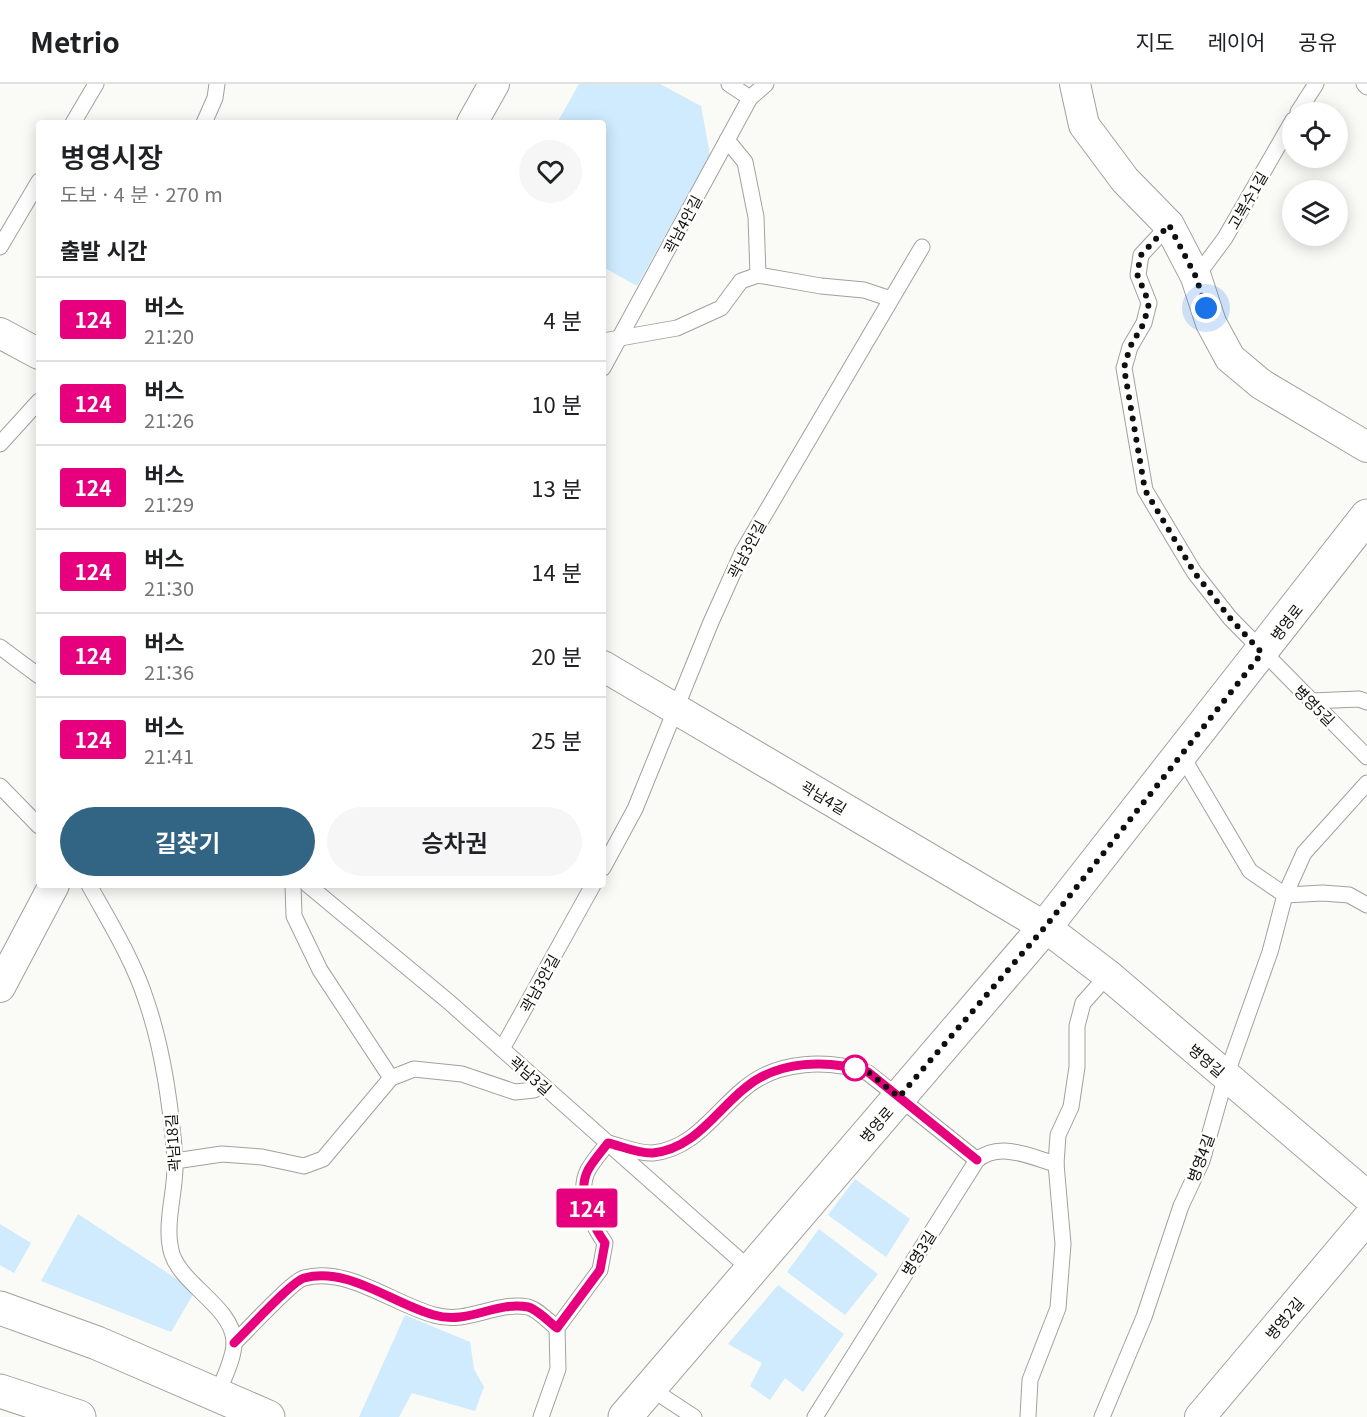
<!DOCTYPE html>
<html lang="ko">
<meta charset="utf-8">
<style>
body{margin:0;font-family:Georgia,"Noto Sans KR",serif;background:#f6f6f6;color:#202124;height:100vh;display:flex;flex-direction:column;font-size:22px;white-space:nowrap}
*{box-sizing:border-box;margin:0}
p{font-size:20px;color:#757577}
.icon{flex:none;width:33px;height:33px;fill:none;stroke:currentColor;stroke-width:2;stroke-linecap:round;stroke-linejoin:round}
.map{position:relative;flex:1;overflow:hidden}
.sheet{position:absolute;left:36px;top:36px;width:570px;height:768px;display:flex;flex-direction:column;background:#fff;border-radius:6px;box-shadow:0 3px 15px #0003}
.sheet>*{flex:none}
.badge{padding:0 12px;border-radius:4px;font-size:21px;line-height:39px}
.tools{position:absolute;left:1282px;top:18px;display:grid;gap:12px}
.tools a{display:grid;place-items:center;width:66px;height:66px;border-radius:50%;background:#fff;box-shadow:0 3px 15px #0003;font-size:30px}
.you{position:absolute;width:30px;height:30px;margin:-15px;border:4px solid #fff;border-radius:50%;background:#1a73e8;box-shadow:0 0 0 9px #1a73e833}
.map>.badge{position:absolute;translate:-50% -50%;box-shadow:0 0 0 3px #fff}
h2{padding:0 24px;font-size:22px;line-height:54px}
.round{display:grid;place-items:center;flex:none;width:63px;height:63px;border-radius:32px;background:#f6f6f6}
.head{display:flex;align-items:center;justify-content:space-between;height:102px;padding:0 24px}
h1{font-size:28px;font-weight:600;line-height:45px}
.cta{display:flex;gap:12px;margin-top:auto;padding:12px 24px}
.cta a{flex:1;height:69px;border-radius:36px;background:#326583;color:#fff;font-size:24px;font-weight:600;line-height:69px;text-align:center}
.cta a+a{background:#f6f6f6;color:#202124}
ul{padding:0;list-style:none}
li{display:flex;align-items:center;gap:18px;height:84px;padding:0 24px;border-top:2px solid #e0e0e0}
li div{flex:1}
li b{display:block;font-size:22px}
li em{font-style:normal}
li .badge{min-width:66px;font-weight:700;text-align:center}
header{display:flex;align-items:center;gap:36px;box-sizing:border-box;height:84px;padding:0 30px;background:#fff;border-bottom:2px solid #e0e0e0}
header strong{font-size:28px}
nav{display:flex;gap:33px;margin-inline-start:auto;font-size:21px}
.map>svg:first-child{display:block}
</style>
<header>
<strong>Metrio</strong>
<nav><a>지도</a><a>레이어</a><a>공유</a></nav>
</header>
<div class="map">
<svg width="1367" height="1333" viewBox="0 0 1367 1333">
<rect width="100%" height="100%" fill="#fafaf6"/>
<g fill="#cfebfd">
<polygon points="579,0 660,0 701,22 710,71 637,202 603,183 603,39 557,39"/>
<polygon points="855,1095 910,1135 886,1173 828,1131"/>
<polygon points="78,1130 195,1207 171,1248 41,1197"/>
<polygon points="0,1140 31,1159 14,1189 0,1181"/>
<polygon points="819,1145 878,1190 845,1231 787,1188"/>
<polygon points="778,1201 844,1250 803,1308 785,1294 770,1316 750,1302 762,1279 728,1260"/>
<polygon points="405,1231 470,1258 474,1285 484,1303 475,1327 412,1309 399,1333 359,1333"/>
</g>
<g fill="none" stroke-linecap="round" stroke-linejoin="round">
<defs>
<g id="service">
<polyline points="729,0 750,14"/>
<polyline points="1364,0 1367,3"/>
<polyline points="1298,28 1316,0"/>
<polyline points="73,39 96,0"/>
<polyline points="204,39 215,14 217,0"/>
<polyline points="727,56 745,78 756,133 758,191"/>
<polyline points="1169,141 1141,171 1138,191 1149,219 1144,239 1130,263 1124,284 1145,406 1194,488 1230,534 1367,673"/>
<polyline points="0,163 39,97"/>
<polyline points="1196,193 1225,154 1293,36"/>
<polyline points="603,257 677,244 721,224 741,197 758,191 821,202 864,206 891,215"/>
<polyline points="603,284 750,14 766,0"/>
<polyline points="0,360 39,317"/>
<polyline points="0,563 39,592"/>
<polyline points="1311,617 1359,615 1367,618"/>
<polyline points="1182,672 1250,787 1285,811 1323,809 1349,811 1367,821"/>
<polyline points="0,702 39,742"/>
<polyline points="603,784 635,725 711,538 743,467 922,163"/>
<path d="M89,801C110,839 134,877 147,919C164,969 171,1023 175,1075C177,1105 163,1140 172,1170C182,1201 232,1223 234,1257C235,1273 223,1295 218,1309"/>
<polyline points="293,801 294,832 320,886 391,994"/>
<polyline points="308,801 449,918 751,1186"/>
<polyline points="502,965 593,801"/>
<polyline points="175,1077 222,1070 262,1073 304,1082 323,1075 391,994 414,985 462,990 515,1008 534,1006 541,1000"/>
<path d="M234,1259C247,1247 292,1197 304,1194C347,1182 393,1220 434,1231C468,1241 495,1217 528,1223C537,1225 549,1238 557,1244"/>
<polyline points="650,1304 694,1333"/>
<path d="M541,1333L558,1285L557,1244L600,1186L605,1159C592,1140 576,1110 588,1086C593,1077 601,1068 608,1059C621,1062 639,1070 653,1069C694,1065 715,1028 745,1004C778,976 829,975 868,989L977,1076"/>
<path d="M815,1333L977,1076C1000,1057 1030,1073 1056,1080"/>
<polyline points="1028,1333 1030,1296 1058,1224 1063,1160 1056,1080 1058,1051 1071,1023 1077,983 1077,942 1083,919 1108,891"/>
<polyline points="1102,1333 1144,1233 1181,1122 1202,1077 1226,992 1270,868 1285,811 1304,769 1367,699"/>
</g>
<g id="minor">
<polyline points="1075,0 1084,41 1125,96 1169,141 1196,193 1211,239 1230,274 1261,300 1367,363"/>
<polyline points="472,39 494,0"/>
<polyline points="0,249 39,270"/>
<polyline points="603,582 1045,843 1108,891 1367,1112"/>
<polyline points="0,903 54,801"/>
<polyline points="1200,1333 1367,1135"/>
</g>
<polyline id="tertiary" points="625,1333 1045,843 1367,432"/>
<g id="secondary">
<polyline points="0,1224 97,1259 268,1333"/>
<polyline points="0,1307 79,1333"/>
</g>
</defs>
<use href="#service" stroke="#a1a19d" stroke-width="17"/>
<use href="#minor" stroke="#a1a19d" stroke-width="32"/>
<use href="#tertiary" stroke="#a1a19d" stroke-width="35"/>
<use href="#secondary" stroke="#a1a19d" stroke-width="35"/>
<use href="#service" stroke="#fff" stroke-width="15"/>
<use href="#minor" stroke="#fff" stroke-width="30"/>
<use href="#tertiary" stroke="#fff" stroke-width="33"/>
<use href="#secondary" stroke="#fff" stroke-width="33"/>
</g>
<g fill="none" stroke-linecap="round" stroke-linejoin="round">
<defs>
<path id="line" d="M234,1259C247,1247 292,1197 304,1194C348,1182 393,1220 434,1231C468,1241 495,1217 528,1223C537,1225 549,1238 557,1244L600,1186L605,1159C592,1140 576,1110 588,1086C593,1077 601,1068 608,1059C621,1062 639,1070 653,1069C694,1065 715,1028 745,1004C778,976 828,975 868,988L977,1076"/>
</defs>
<use href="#line" stroke="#fff" stroke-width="14"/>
<use href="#line" stroke="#e6007e" stroke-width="9"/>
<polyline stroke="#0f0f0e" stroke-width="6" stroke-dasharray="0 10.8" points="855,984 847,981 868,988 899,1013 1045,843 1262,569 1230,534 1194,488 1145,406 1124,284 1130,263 1144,239 1149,219 1137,190 1141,171 1169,141 1196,193 1206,224"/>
</g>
<circle fill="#fff" stroke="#e6007e" stroke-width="3" cx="855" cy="984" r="12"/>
<g text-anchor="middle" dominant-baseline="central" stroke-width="5" stroke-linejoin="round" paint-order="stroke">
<g font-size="15" fill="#0f0f0e" stroke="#fffffe">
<text transform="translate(1247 116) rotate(-60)">고복수1길</text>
<text transform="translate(682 140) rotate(-62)">곽남4안길</text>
<text transform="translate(746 465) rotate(-62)">곽남3안길</text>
<text transform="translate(1286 538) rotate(-52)">병영로</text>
<text transform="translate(1315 621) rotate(45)">병영5길</text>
<text transform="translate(824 713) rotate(31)">곽남4길</text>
<text transform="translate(539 899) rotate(-61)">곽남3안길</text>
<text transform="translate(1207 976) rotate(41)">병영길</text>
<text transform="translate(531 991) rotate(41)">곽남3길</text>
<text transform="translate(876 1040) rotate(-49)">병영로</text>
<text transform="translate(172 1059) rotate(-94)">곽남18길</text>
<text transform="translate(1200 1074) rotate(-70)">병영4길</text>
<text transform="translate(918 1169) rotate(-58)">병영3길</text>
<text transform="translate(1284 1234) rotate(-50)">병영2길</text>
</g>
</g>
</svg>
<div class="tools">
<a><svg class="icon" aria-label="locate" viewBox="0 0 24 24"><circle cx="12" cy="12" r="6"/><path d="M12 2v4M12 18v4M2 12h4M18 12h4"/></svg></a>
<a><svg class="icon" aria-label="layers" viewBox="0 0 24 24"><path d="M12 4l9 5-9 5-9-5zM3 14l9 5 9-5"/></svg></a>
</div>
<div class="you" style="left:1206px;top:224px"></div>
<b class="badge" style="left:587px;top:1124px;background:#e6007e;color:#fff">124</b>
<section class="sheet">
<div class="head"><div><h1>병영시장</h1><p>도보 · 4 분 · 270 m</p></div><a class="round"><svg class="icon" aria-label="heart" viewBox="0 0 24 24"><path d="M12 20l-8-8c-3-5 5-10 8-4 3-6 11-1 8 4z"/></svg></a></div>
<h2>출발 시간</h2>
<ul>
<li><span class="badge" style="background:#e6007e;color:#fff">124</span><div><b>버스</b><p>21:20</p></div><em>4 분</em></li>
<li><span class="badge" style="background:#e6007e;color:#fff">124</span><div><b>버스</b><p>21:26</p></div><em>10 분</em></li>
<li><span class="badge" style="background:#e6007e;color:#fff">124</span><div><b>버스</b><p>21:29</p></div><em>13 분</em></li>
<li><span class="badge" style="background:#e6007e;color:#fff">124</span><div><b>버스</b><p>21:30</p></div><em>14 분</em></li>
<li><span class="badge" style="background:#e6007e;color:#fff">124</span><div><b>버스</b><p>21:36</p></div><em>20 분</em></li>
<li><span class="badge" style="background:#e6007e;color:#fff">124</span><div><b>버스</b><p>21:41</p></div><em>25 분</em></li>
</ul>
<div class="cta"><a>길찾기</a><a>승차권</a></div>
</section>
</div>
